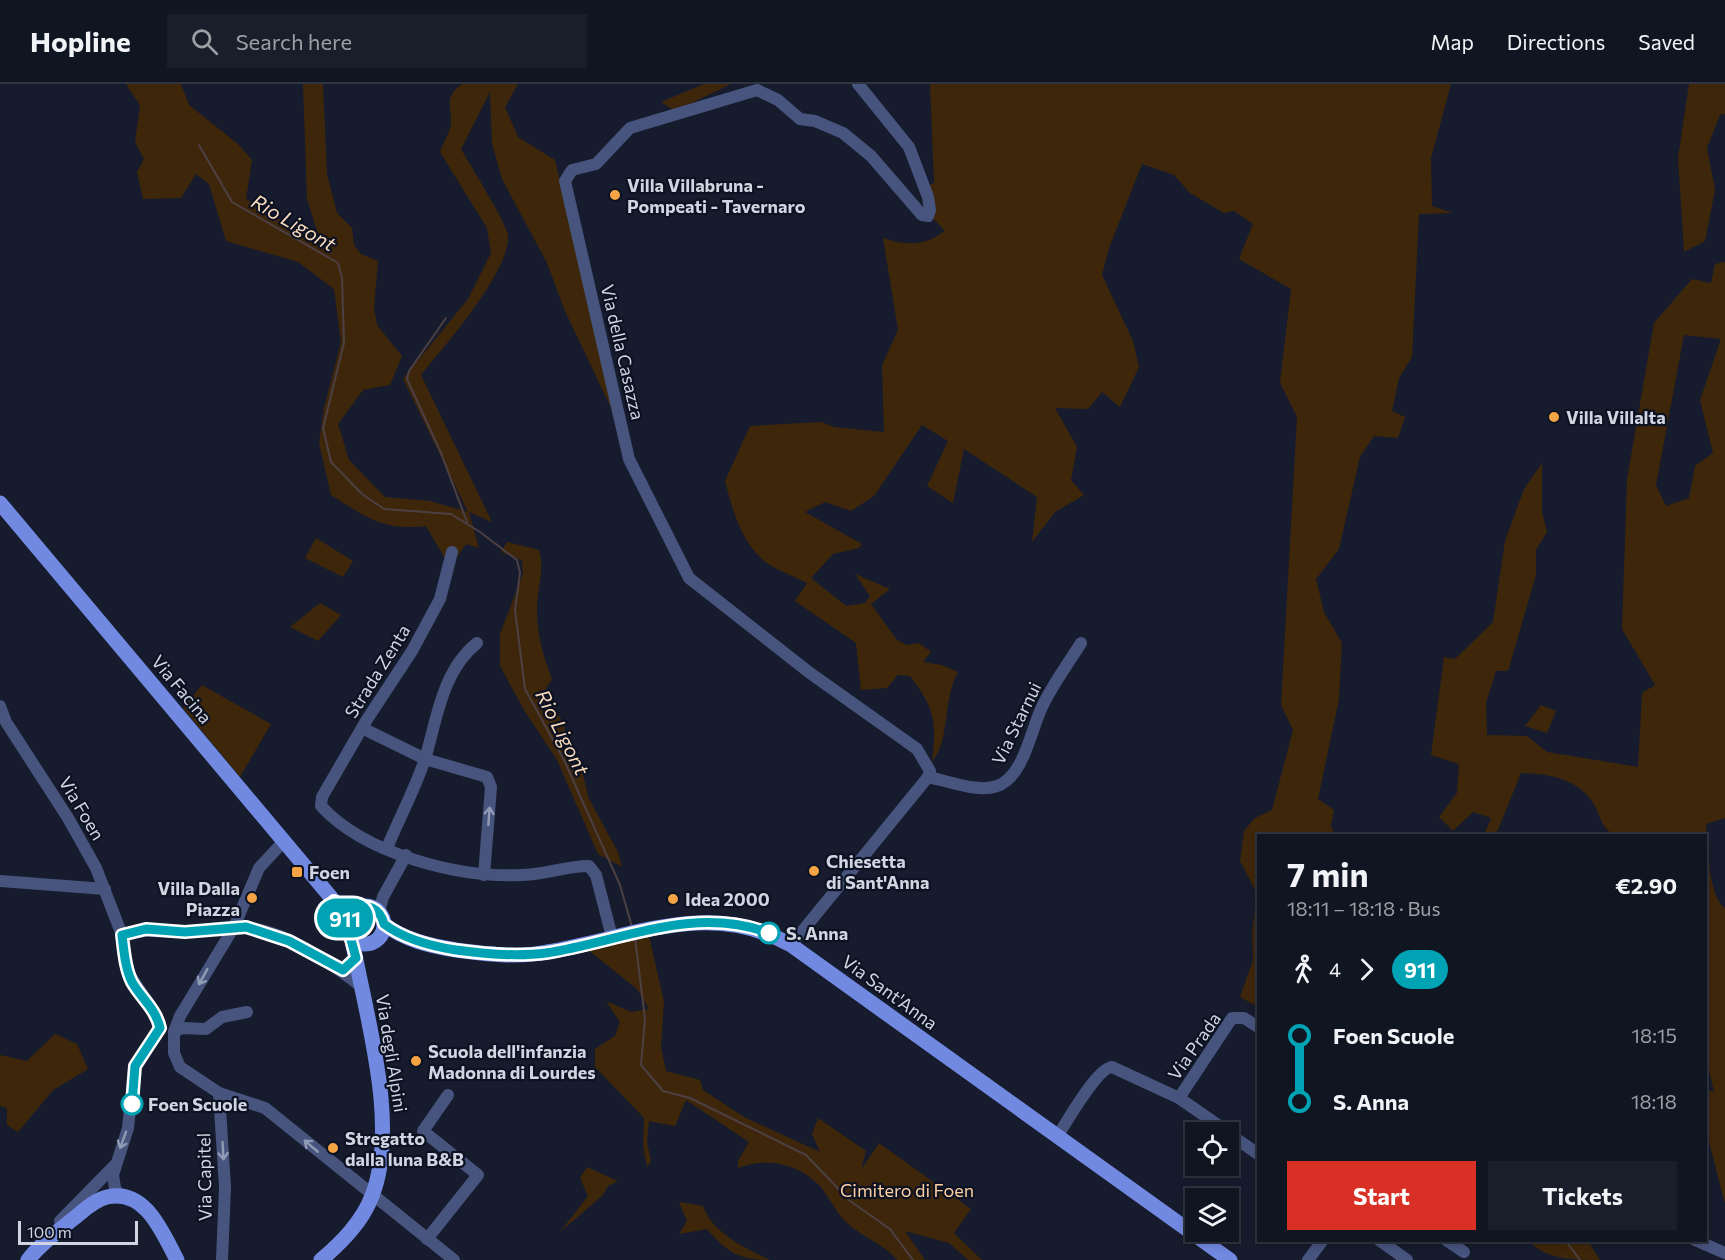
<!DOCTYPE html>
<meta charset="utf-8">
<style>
body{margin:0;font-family:Commissioner,sans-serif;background:#191e2a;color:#f1f3f6;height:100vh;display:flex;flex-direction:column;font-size:22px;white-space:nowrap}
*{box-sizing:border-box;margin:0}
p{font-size:20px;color:#9c9fa5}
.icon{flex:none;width:33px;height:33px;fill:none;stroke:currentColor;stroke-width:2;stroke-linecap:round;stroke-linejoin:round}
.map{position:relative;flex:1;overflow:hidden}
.panel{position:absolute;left:1257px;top:750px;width:450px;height:408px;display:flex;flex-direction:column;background:#101522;border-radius:0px;box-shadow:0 3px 9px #0003,0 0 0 2px #303440}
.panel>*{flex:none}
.badge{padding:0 12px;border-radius:20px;font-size:21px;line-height:39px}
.buttons{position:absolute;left:1185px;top:1038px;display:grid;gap:12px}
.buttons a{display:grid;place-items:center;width:54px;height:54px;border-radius:0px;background:#101522;box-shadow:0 3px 9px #0003,0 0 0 2px #303440;font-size:30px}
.scale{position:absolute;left:18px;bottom:15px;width:120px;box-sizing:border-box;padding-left:6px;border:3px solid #d0d5e1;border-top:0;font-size:16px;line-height:21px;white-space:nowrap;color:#d0d5e1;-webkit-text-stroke:4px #0d1223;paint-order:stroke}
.map>.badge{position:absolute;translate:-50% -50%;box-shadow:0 0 0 3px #fff}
.legs{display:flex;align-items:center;gap:9px;height:66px;padding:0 30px;font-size:20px}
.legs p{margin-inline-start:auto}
.overview{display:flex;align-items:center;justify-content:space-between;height:102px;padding:0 30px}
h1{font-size:33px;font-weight:700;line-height:45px}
.action{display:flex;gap:12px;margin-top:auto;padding:12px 30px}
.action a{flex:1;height:69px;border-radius:0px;background:#d93025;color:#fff;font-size:24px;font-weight:700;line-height:69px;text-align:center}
.action a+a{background:#191e2a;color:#f1f3f6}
ul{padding:0 30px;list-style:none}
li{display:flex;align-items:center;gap:21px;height:66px;font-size:22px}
li i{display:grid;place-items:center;width:9px;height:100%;margin:0 8px;background:currentColor}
li i::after{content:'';width:15px;height:15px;margin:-8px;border:4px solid;border-radius:50%;background:#101522}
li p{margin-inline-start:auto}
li:first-child i{background:linear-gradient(#0000 50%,currentColor 0)}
li:last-child i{background:linear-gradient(currentColor 50%,#0000 0)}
header{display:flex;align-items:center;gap:36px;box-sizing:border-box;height:84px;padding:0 30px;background:#101522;border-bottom:2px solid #303440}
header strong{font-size:28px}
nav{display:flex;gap:33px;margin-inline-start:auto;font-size:21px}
.search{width:420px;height:54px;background:#191e2a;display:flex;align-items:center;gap:15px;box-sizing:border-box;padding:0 21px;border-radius:0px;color:#9c9fa5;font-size:22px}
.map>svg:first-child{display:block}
</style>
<header>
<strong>Hopline</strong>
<div class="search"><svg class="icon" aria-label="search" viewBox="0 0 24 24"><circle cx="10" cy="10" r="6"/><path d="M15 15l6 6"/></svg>Search here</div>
<nav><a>Map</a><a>Directions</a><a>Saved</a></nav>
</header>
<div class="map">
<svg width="1725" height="1176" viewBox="0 0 1725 1176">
<rect width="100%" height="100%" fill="#161c2d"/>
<g fill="#3e260a" fill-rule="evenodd">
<path d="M126,0H181L189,21L238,60L252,76L246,115L299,147H317L307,115L303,0H323L327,90L337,129L352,144L354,161L361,170L378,177L374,224L377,241L402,272L390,301L363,306L338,340L349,376L385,413L430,417L468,428L403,295L468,215L491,169L487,144L440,68C443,59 450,48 451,40C452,22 443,14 462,0H518L505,23L518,53L555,76L614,330L565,227L547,179L502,95L492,59L490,8L461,65C469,79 507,140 508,151C511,187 444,262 421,291L492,438L469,428L479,464L466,460L450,483L426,442C383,447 366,433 331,411L319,359L324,324L341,258L334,205L298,178L226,157L209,100L196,90L181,114L143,115L137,88L144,75L135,58L140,21Z"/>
<polygon points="704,0 731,0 675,27 661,18"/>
<path d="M930,0H1451L1431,74L1432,122L1453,129L1419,130L1412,273L1399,294L1392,327L1405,333L1398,354L1374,352L1360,373L1339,465L1316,495L1324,528L1342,559L1339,615L1318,715L1334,726L1331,742L1335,751L1258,752V923L1240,913L1253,876L1252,848L1257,810L1240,777L1244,747L1255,734L1272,726L1293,646L1281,621L1297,333L1280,299L1291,205L1239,175L1253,140L1234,127L1224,129L1190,109L1174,91L1142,80L1109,164L1102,191L1133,257L1139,283L1120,323L1102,308L1088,325L1055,324L1077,363L1071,396L1084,411L1055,428L1032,458L1037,413L964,365L953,419L927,402L948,357L922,341L874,412L851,427L825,418L805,428L862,460L859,464L833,470L811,494L846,522L865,519L870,512L855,490L890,505L871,520L897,556L907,561L919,559L931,568L923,578L942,581L958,588C942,617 951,654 932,678C937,637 935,625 910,592L898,591L887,604L861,606L856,559L795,517L807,499C792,491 772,485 761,474C740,455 732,423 725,397L750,342L821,338L834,343L884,348L882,281L898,246L883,154C907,162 924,162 945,147L923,124L924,104L934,99Z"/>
<polygon points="1689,0 1725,0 1725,30 1720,31 1707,64 1715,106 1705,157 1684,168 1678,74"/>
<path d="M1725,178V734L1706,740C1708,760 1708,813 1725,824V1120L1706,1046V1005L1714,1008L1706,974V752C1690,752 1623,755 1613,750C1600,742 1601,732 1594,720C1577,694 1549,690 1521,689L1498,746L1491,751H1484L1491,734L1473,728L1453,747L1439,733L1457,709L1459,680L1431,671L1444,573L1455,575L1493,538L1505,457L1524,405L1542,379V428L1547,448L1536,466V491L1508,587H1496L1486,619L1487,651L1527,652L1547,668L1638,683L1642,609L1655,601L1622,545L1627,395L1654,239L1692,195L1711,199L1715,180ZM1684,251L1721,255L1700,316L1713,369L1695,382L1689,414L1666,422L1656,401Z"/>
<polygon points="316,454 353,477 343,493 305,474"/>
<path d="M507,458L539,466C545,487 537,504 537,526C537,551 543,572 552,595L546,604L564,642L569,670L579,675L589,715L618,768L622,783L598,770L557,676L524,626L500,582V550L523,490L522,476L501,468Z"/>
<polygon points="320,519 341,531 318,557 290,543"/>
<polygon points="202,601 271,640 240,693 183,624"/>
<polygon points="1541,621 1556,627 1547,649 1525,642"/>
<path d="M649,852L664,918L661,963L666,987L700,996L703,1006L744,1033L820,1068L812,1050L818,1034L866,1067L861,1086L879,1059L971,1125L954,1149L982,1176H968L949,1159L905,1147L925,1176H897C883,1159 862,1153 846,1138C835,1127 829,1112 819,1101C798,1079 766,1073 738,1084V1077L749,1058L686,1016L675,1042L649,1037L647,1058L651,1077L647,1083L643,1062L644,1034L595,983V965L615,952L620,938L606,917L631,928L649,925L637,905L588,866Z"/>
<polygon points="55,950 77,960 88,985 53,1006 18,1048 7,1041 7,1024 0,1022 0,971 27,977"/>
<polygon points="587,1083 618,1097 608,1102 603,1111 560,1148 588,1112 580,1094"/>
<path d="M679,1118L703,1122C712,1149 747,1165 770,1176C739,1176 728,1169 707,1145L679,1150L687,1137Z"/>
<path d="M1529,1157H1588L1600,1176C1577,1176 1545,1176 1529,1157Z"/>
</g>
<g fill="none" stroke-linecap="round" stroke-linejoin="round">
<g stroke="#4c4044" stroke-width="2">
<polyline points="199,61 232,118 338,179 342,194 344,259 323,344 331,378 362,410 384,425 451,430 480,448 517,476 520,489 515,526 525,605 564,676 620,801 632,843"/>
<polyline points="446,234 409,287 407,295 441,369 467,438"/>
<polyline points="635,854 645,935 641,981 663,1007 690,1014 806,1071 850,1117 890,1145 913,1176"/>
<polyline points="1258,861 1258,863"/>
<polyline points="1565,1156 1580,1176"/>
</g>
<g stroke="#47547e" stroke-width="12">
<path d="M452,468L440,515L412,567L366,637L322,713L321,722C365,770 458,794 521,791C543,791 566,782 589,782L596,791L612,853"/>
<polyline points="0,622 6,638 68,734 96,784 122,851 129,890 157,932 160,943"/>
<polyline points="362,644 425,675 487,693 491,703 484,791"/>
<path d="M928,693C948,697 978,709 997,702C1024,693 1031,645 1042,623C1052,601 1068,580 1081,559"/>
<polyline points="283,758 259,784 234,843 180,932 174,948 174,969 180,983 219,1009 265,1024 454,1176"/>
<path d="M387,764C399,735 415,705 425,675C437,635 442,587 477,559"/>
<polyline points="0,797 105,805"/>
<polyline points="379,828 383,813 406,771"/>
<path d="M122,851C144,844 162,848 185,848C204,847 226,841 244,843C287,847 328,877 362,903"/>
<polyline points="791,861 928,693 930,687 917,665 810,589 689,494 629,375 565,97 572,86 596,80 630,44 757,6 778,16 800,35 815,37 843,49 871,72 922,131 928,132 930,126 928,113 909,63 858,0"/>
<polyline points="174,948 182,944 206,945 222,933 247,928"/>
<polyline points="219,1009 225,1103 222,1176"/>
<polyline points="1179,1014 1232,934 1244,934 1258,943"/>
<polyline points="1228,1049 1258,1070"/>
<path d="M1057,1053C1066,1039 1097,984 1112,983L1179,1014L1228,1048"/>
<polyline points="121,1113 115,1104 113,1091 128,1044 134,986 160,943"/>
<polyline points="60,1137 115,1081"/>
<polyline points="427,1155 478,1091 423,1047 448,1011"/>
<polyline points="1379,1156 1407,1176"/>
<polyline points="1446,1156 1464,1168"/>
<polyline points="1695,1156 1725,1169"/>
<polyline points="1308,1176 1323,1156"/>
</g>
<g stroke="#7189e1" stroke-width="15">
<polyline points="0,419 334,817 346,837"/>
<circle cx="365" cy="841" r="19"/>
<path d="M384,840C404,856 431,862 456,866C486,870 517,874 547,868C632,854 708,814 791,861L1230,1176"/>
<path d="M28,1176C40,1160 57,1148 73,1135C83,1127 94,1116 107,1113C146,1104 163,1150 177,1176"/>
<path d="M321,1176C342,1158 362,1138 372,1112C400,1040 365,930 352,855"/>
</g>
</g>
<defs><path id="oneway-shaft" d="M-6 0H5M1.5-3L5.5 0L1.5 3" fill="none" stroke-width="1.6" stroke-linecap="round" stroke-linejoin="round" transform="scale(1.5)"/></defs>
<g stroke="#929bb4">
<use href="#oneway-shaft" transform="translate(489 732) rotate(-86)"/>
<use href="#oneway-shaft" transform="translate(203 893) rotate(119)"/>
<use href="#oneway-shaft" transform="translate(123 1056) rotate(110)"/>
<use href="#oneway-shaft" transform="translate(311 1062) rotate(-140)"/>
<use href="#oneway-shaft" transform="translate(223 1067) rotate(87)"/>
</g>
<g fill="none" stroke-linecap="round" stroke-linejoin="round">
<defs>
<path id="line-1" d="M132,1020L135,982L160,944C156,925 141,914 132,898C125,884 124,867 122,851L146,845L185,848L246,843L289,857L343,886L356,874L346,837L334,817L353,826C367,818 380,824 384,840C404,855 430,862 456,866C485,870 516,873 546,869C622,857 693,821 769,849"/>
</defs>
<use href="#line-1" stroke="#fff" stroke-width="14"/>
<use href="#line-1" stroke="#00a3b4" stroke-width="9"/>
</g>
<g fill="#f4a444" stroke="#0d1223" stroke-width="2">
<circle cx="615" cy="111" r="6"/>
<circle cx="1554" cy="333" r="6"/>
<circle cx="814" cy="787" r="6"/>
<rect x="291" y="782" width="12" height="12" rx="3"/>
<circle cx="252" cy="814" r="6"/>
<circle cx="673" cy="815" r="6"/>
<circle cx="416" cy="977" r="6"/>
<circle cx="333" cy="1064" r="6"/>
</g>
<g fill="#fff" stroke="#00a3b4" stroke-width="3">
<circle cx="769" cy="849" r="10"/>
<circle cx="132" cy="1020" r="10"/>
</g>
<g text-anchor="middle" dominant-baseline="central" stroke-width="4.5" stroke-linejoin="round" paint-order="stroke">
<g font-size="18" font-weight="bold" fill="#d0d5e1" stroke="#0d1223" text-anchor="start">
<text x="627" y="101">Villa Villabruna -<tspan x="627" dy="21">Pompeati - Tavernaro</tspan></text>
<text x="1566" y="333">Villa Villalta</text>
<text x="826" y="777">Chiesetta<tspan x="826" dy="21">di Sant'Anna</tspan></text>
<text x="309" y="788">Foen</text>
<text x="240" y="804" text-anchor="end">Villa Dalla<tspan x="240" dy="21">Piazza</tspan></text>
<text x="685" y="815">Idea 2000</text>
<text x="428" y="967">Scuola dell'infanzia<tspan x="428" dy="21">Madonna di Lourdes</tspan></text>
<text x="345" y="1054">Stregatto<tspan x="345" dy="21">dalla luna B&amp;B</tspan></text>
</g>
<g font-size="18" fill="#d0d5e1" stroke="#0d1223">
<text transform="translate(623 268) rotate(77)">Via della Casazza</text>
<text transform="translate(377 587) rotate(-58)">Strada Zenta</text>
<text transform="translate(182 605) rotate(50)">Via Facina</text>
<text transform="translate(1016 639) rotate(-64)">Via Starnui</text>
<text transform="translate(82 724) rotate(59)">Via Foen</text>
<text transform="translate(890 908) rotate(36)">Via Sant'Anna</text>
<text transform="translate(1194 962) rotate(-55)">Via Prada</text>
<text transform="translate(392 969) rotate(81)">Via degli Alpini</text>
<text transform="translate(204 1093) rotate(-91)">Via Capitel</text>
</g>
<g font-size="18" font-weight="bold" fill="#d0d5e1" stroke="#0d1223" text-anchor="start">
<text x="786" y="849">S. Anna</text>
<text x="148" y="1020">Foen Scuole</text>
</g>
<g font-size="18" fill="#fdd0a3" stroke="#0d1223">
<text x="907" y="1106">Cimitero di Foen</text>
</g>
<g font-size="20" font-style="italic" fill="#f8dabc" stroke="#0d1223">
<text transform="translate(294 138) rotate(30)">Rio Ligont</text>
<text transform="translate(563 648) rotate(63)">Rio Ligont</text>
</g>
</g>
</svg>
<div class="buttons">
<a><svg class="icon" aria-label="locate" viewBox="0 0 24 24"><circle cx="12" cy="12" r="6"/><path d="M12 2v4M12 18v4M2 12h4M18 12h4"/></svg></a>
<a><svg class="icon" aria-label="layers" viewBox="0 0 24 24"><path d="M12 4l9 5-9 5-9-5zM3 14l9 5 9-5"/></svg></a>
</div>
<div class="scale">100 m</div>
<b class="badge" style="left:345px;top:834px;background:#00a3b4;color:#fff">911</b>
<section class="panel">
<div class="overview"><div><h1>7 min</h1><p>18:11 – 18:18 · Bus</p></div><b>€2.90</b></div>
<div class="legs"><svg class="icon" aria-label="walk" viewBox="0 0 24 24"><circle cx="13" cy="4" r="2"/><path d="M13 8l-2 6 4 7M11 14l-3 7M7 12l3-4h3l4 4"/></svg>4<svg class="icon" aria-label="forward" viewBox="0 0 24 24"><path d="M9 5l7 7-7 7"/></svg><b class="badge" style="background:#00a3b4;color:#fff">911</b></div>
<ul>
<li><i style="color:#00a3b4"></i><b>Foen Scuole</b><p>18:15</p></li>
<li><i style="color:#00a3b4"></i><b>S. Anna</b><p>18:18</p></li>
</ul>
<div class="action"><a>Start</a><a>Tickets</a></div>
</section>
</div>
